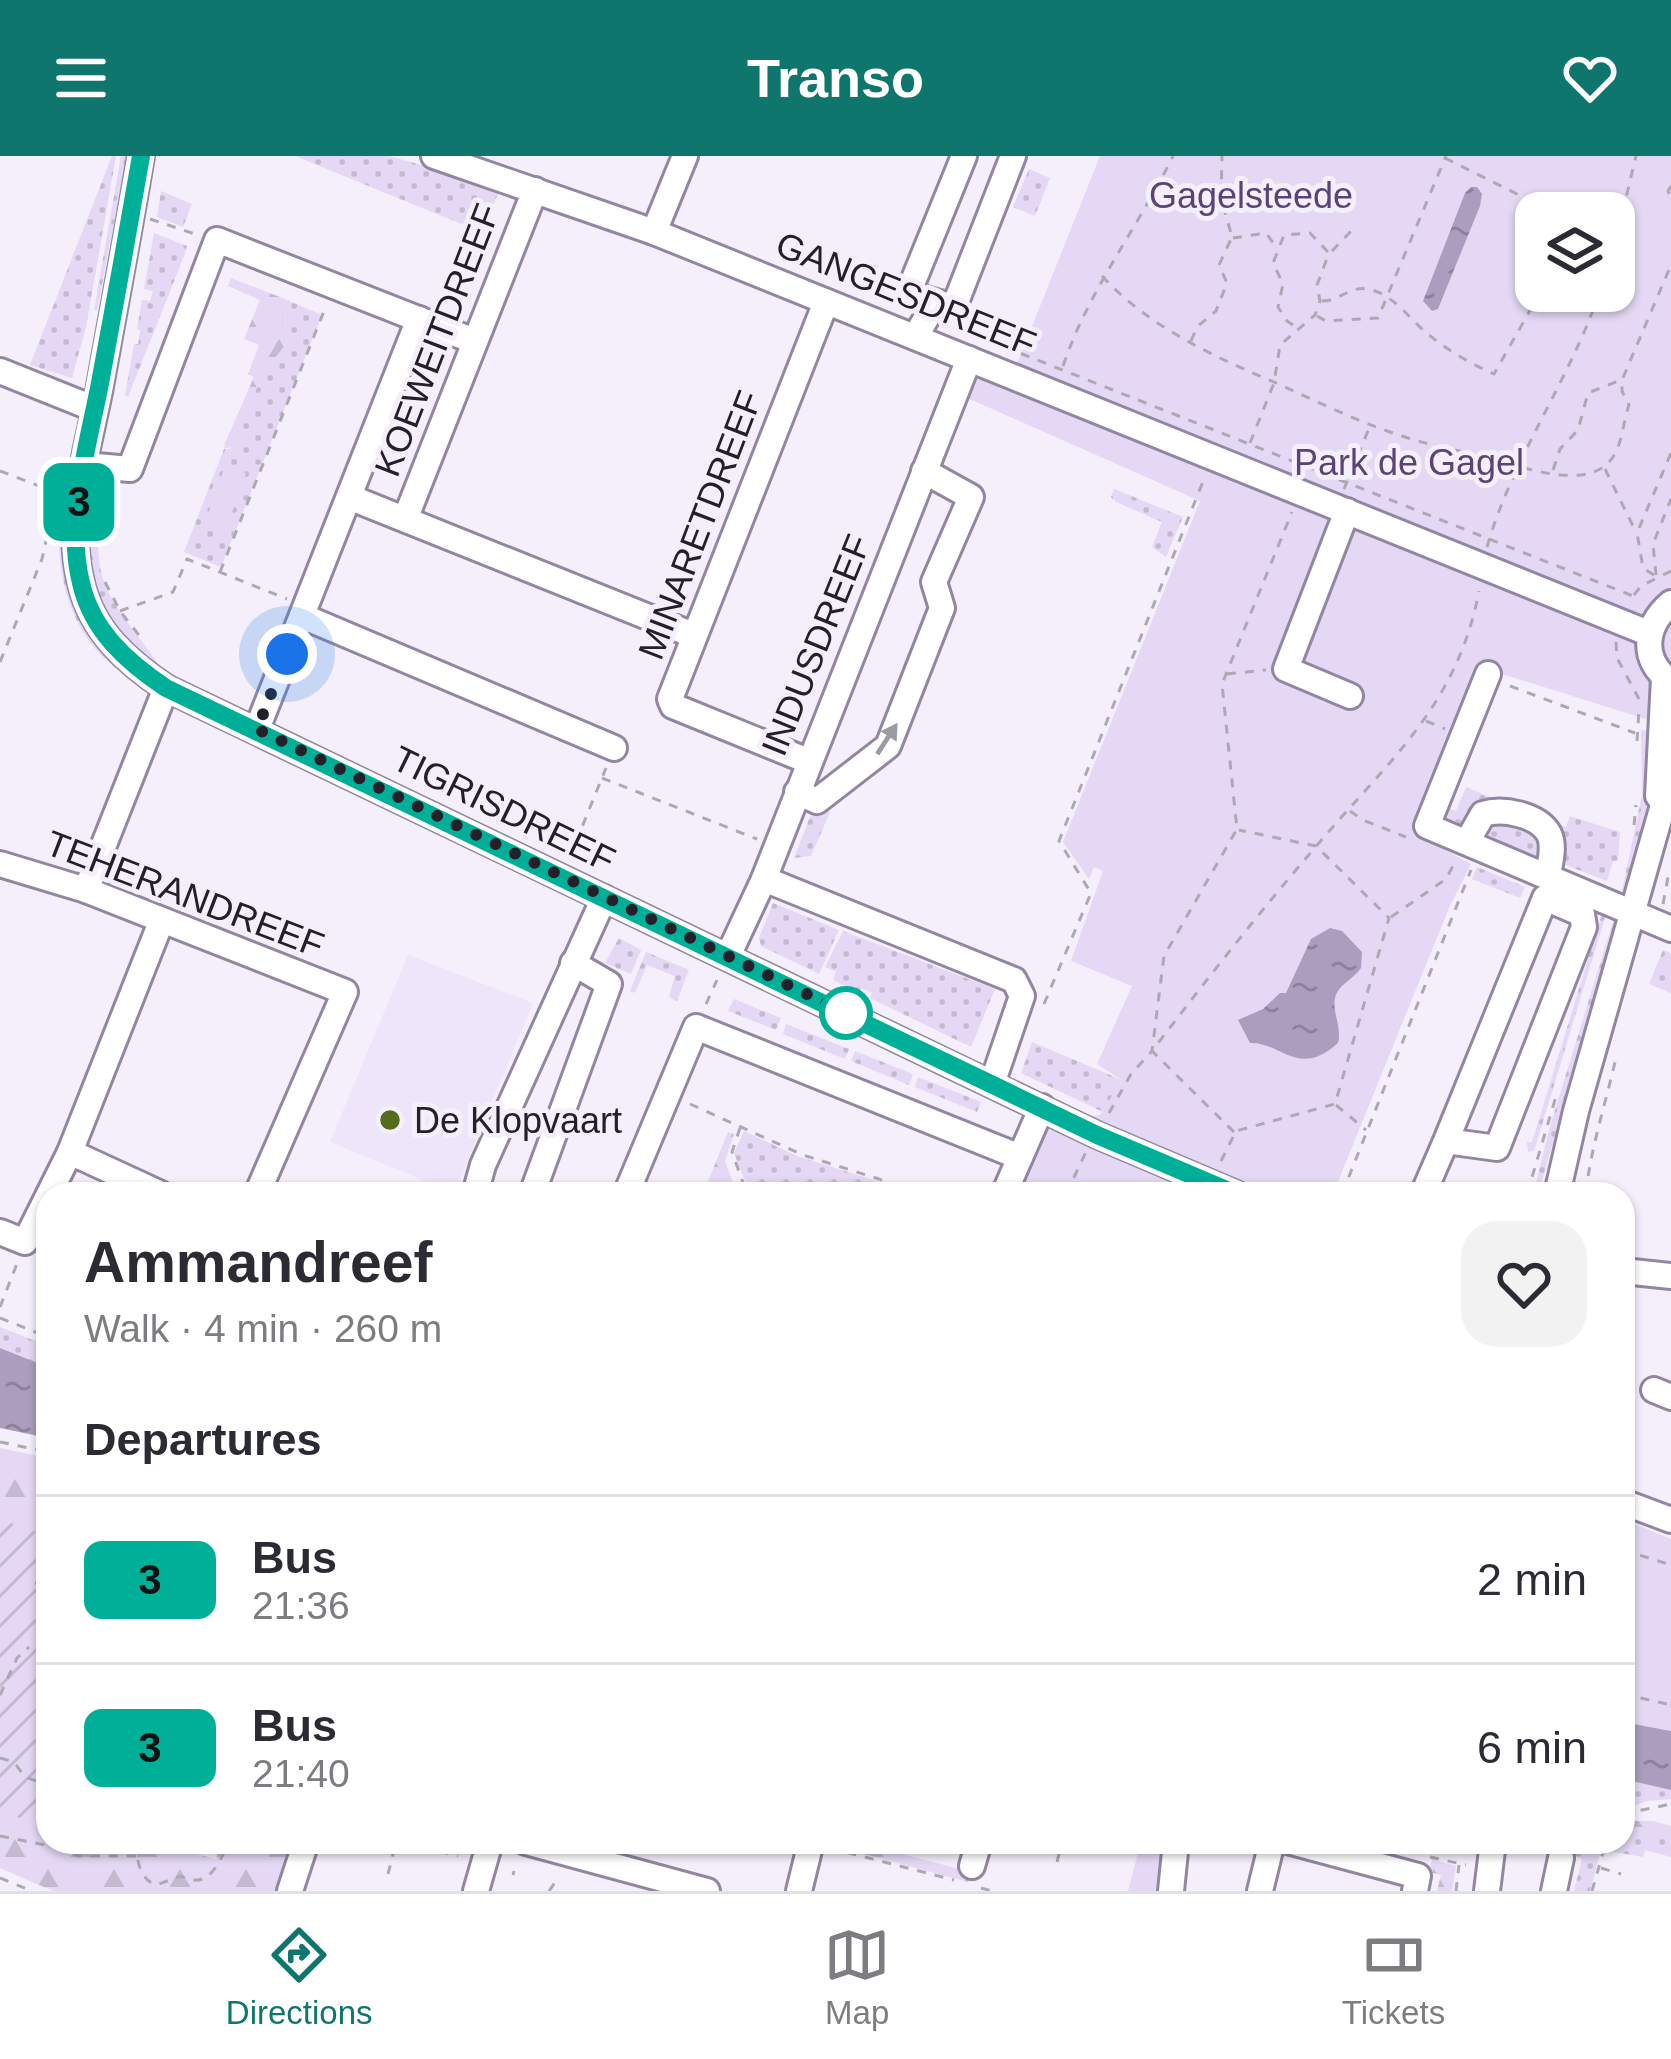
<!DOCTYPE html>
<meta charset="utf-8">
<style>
body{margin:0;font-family:Helvetica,sans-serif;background:#f2f2f3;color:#2b2b33;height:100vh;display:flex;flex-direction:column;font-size:45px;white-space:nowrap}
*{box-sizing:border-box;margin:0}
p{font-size:39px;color:#7c7c81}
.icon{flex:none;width:66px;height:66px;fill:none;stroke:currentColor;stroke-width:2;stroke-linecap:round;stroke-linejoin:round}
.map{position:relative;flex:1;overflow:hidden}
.side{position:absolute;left:36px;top:1026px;width:1599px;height:672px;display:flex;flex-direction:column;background:#fff;border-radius:36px;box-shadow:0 3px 9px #0004}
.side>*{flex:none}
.badge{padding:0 24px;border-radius:18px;font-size:42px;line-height:78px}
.tools{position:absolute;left:1515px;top:36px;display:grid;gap:24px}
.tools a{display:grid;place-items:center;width:120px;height:120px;border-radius:24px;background:#fff;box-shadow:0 3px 9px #0004;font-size:60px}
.you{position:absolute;width:60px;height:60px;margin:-30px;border:9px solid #fff;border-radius:50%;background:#1a73e8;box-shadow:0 0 0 18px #1a73e833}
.map>.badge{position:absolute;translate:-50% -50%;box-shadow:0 0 0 6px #fff}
h2{padding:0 48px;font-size:45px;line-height:108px}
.round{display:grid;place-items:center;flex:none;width:126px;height:126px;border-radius:36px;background:#f2f2f3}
.summary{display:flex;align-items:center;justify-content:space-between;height:204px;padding:0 48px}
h1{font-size:57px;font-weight:800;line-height:90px}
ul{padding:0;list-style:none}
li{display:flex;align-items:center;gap:36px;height:168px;padding:0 48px;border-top:3px solid #e1e1e2}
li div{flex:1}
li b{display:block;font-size:45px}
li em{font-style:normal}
li .badge{min-width:132px;font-weight:700;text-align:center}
header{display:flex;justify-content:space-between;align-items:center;height:156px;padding:0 48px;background:#0f766e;color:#fff;font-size:54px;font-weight:800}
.menu{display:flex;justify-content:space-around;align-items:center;height:168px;border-top:3px solid #e1e1e2;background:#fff;font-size:33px;color:#7c7c81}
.menu a{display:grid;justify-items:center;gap:6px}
.menu .current{color:#0f766e}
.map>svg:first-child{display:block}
</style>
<header><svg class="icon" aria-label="menu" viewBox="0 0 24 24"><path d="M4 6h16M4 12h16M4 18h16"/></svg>Transo<svg class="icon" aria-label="heart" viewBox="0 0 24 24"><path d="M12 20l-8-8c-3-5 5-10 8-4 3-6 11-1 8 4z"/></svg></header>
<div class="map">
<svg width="1671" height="1735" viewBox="0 0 1671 1735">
<defs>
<pattern id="grass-dots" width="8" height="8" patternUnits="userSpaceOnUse" patternTransform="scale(3)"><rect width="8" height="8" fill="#e4d8f4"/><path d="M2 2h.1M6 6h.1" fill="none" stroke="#c3b9d1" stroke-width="1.8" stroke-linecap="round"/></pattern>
<pattern id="forest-firs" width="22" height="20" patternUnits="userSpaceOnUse" patternTransform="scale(3)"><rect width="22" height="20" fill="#e4d8f4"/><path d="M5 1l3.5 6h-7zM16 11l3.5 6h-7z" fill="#c3b9d1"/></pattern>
<pattern id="garden-furrows" width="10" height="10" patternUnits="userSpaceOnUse" patternTransform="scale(3)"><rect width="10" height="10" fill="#e4d8f4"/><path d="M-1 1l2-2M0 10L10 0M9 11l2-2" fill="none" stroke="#c3b9d1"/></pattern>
<pattern id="water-ripples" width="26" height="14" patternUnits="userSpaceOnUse" patternTransform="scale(3)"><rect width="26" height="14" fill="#ac9dbf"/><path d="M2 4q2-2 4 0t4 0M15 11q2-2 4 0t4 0" fill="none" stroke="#8c809b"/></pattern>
</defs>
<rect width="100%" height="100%" fill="#f4effb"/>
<polygon fill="#eee5fb" points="408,799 533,847 454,1037 330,986"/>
<g fill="url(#grass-dots)">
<polygon points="112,0 116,0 86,171 72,222 30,209"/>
<polygon points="121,0 127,0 97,155 94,154"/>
<polygon points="295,0 389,0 501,31 481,76"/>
<polygon points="1029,13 1050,22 1035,60 1013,51"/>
<polygon points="161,35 192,48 183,71 157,61"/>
<polygon points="154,77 187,90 186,95 128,241 125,239 134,188 138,188 140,174 137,173 142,144 150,145 153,135 144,133"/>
<polygon points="285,143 322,159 221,411 184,396 224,293 230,293 262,218 286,188"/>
<path d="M102,331C88,440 110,436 166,519C150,506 128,493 116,476C84,433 84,383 91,332Z"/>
<polygon points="1114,333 1183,361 1166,401 1152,391 1162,366 1116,346 1111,341"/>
<path d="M61,358L70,359L104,495L124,517C71,485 53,416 61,358Z"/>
<polygon points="1641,574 1653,576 1646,653 1627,736 1622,735 1642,639"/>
<polygon points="1466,631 1509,649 1461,674 1443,664 1444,651 1456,655"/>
<polygon points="814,650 830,656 811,700 794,702"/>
<polygon points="1570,660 1620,676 1618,705 1613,705 1607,725 1563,708 1566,692 1559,669 1566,671"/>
<polygon points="1502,664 1531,676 1541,686 1539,702 1534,704 1483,684 1486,668"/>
<polygon points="1477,711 1525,731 1520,742 1472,723"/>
<polygon points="773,747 839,774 819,818 761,790 759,782"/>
<polygon points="1604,751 1607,754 1604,765 1534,995 1528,996 1527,986 1532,986"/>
<polygon points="1615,759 1619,761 1538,1038 1533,1038 1551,967"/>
<polygon points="843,775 995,833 971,891 870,842 872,837 861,832 858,836 833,824 836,816 825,811"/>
<polygon points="619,782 641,794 631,818 605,807"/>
<polygon points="1663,794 1671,797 1671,837 1649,828"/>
<polygon points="646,796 689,814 677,845 669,841 675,820 647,809 635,837 630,835"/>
<polygon points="734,843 781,862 776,874 728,855"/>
<polygon points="786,868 849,893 845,903 783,878"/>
<polygon points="1032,886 1122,924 1103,956 1021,917"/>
<polygon points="855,895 913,918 909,929 851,905"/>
<polygon points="918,921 981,946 977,956 915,931"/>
<polygon points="744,975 797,1000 877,1025 900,1038 750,1038 734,997"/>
<polygon points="0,1171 48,1190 48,1211 0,1192"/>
<polygon points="1623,1623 1671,1634 1671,1643 1648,1645 1623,1653"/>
<polygon points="1651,1677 1671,1682 1671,1701 1645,1694 1643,1701 1613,1696 1630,1680"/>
<polygon points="1546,1686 1603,1686 1590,1735 1574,1735 1582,1703"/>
</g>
<g fill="url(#forest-firs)">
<polygon points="231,122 285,143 286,188 262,218 236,289 224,293 225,287 254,221 248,218 259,189 244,183 260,144 228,130"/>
<polygon points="728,976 734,978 725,1005 737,1037 703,1038"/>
<polygon points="0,1292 48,1302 48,1380 0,1363"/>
<polygon points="0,1657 48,1669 48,1686 148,1686 216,1703 221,1686 296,1686 279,1735 53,1735 0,1712"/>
<path d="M1623,1665H1653L1671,1670V1682C1645,1675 1633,1678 1613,1696L1606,1694L1608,1686H1623Z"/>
<polygon points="839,1686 856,1686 971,1716 968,1726 838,1691"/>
<polygon points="1432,1703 1456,1710 1452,1735 1437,1735 1441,1719 1429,1716"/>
</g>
<g fill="#e4d8f4" fill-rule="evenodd">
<path d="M1100,0H1671V571L1480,511L1412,676L1471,708L1449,752L1333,1038H1012L1043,970L1100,959L1122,924L1097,908L1132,830L1071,805L1103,715L1094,711L1089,723L1063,686L1200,345L956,237L969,203L1013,218ZM1536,57H1614V135H1536Z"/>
<polygon points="225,310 246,317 226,373 205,366"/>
<polygon points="1623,1363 1671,1383 1671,1575 1623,1566"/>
<polygon points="1139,1693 1163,1698 1158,1735 1128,1735"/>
</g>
<polygon fill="url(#garden-furrows)" points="0,1363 48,1380 48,1669 0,1657"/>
<g fill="url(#water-ripples)">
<polygon points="1471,31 1477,31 1482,38 1480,50 1438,153 1432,155 1423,145 1465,37"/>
<path d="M1330,772L1342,775L1362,796L1361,812C1354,822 1344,826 1338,835C1328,850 1343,870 1338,887C1298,923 1282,886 1250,887L1238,864L1263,853L1280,837H1286L1311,783Z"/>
<polygon points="0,1192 48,1211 48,1282 0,1272"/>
<polygon points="1623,1566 1671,1575 1671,1634 1623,1623"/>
</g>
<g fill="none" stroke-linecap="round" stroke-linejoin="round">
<defs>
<g id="minor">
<path d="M141,0C128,79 113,157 99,236C87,297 65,365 81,427C92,475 127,506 166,532L1097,979L1236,1038"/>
<polyline points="434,0 654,76 1648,477"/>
<polyline points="654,76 685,0"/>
<polyline points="925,143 914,137 912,128 964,0"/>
<polyline points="915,181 927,161 925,143 950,150 956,146 1013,0"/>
<polyline points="0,215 95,253"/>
<polyline points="85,309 130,313 217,84 474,185"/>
<polyline points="349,341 693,479"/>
<polyline points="1347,355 1286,513 1350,540"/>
<polyline points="406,361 535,34"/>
<path d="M1671,447C1644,470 1640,504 1671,526"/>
<polyline points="302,460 614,592"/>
<polyline points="1488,518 1427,670 1671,773"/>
<polyline points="257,573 419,163"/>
<polyline points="808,605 673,550 670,543 826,146"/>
<polyline points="797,636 817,645 888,590 942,452 934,426 971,341 924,315"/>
<polyline points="1658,640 1664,522"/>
<path d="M1467,686L1483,658C1502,652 1538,658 1549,678C1555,690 1550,707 1548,719"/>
<polyline points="0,708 86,734 345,836 257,1038"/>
<polyline points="764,723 1014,824 1022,840 992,928"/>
<polyline points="86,734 166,532"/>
<polyline points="728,800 764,723 969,203"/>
<polyline points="70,996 161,1038"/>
<polyline points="49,1038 70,996 161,766"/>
<polyline points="475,1038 483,1009 604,742"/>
<polyline points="532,1038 609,828 573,807"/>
<polyline points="626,1038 696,871 1020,1001"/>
<polyline points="1004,1038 1042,951"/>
<polyline points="1423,1038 1446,985 1497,992 1584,771 1582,758 1545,742 1446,985"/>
<polyline points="1557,1038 1576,955 1671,621"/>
<polyline points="0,1076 25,1086 48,1040"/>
<polyline points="1623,1115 1671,1120"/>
<polyline points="1654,1234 1671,1241"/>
<polyline points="1623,1346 1671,1364"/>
<polyline points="526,1686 707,1735"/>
<polyline points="1291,1686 1418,1720 1415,1735"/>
<polyline points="972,1710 979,1686"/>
<polyline points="290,1735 306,1686"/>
<polyline points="476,1735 490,1686"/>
<polyline points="799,1735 811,1686"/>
<polyline points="1171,1735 1176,1686"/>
<polyline points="1260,1735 1272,1686"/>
<polyline points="1487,1735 1493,1686"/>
<polyline points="1554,1735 1561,1702"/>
</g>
</defs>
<use href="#minor" stroke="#9286a1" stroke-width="30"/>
<g stroke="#ada9b4" stroke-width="3" stroke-dasharray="9 9" stroke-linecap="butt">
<polyline points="1445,2 1555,57"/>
<polyline points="1671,30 1668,35 1671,42"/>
<polyline points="150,63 198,79"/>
<polyline points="1233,82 1266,77 1276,91"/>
<polyline points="1614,92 1636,0"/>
<polyline points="1332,95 1355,71"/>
<path d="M1102,120C1148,170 1212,200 1274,226C1316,245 1358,266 1402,280C1431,290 1462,295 1492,303C1522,311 1572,329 1600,313C1623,300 1621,272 1629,249L1622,235V224L1671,109"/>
<path d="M1322,145C1340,145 1349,130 1367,133C1393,137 1408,162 1428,178C1447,194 1471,208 1494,218L1541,135"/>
<polyline points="1317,160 1326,165 1378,162 1446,0"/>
<polyline points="954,171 1633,440"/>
<polyline points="1191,185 1197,171 1216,155 1227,127 1219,109 1232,81 1221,42 1222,0"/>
<path d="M1063,210C1089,133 1138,72 1173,0"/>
<polyline points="1250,287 1274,227 1280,189 1315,159 1320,145 1317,129 1329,97 1310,77 1284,79 1273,107 1283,128 1278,151 1287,165 1299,173"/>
<polyline points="1605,313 1635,374"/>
<polyline points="1553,314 1560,293 1578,274 1588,237 1621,224"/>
<polyline points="0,315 55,336"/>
<polyline points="1344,333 1370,270"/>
<polyline points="99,369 106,331"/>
<path d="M1487,391C1513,300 1570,224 1600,135"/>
<polyline points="220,416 326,150"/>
<polyline points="1654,419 1643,412 1637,377 1671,297"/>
<polyline points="1656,419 1653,388 1671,343"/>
<polyline points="105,426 120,455 142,483"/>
<polyline points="1634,439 1641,430 1671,415"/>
<polyline points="120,455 173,436 187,403 287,443"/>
<polyline points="1616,486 1617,502 1639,543"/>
<polyline points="0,506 42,403 54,350"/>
<polyline points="1227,518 1266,514"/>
<polyline points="1510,530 1635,577"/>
<polyline points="1426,565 1445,573"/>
<polyline points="1637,585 1639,553"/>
<polyline points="602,622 757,683"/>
<polyline points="1350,655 1363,664 1406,681"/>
<polyline points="1634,669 1636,649"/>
<polyline points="569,703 606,612"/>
<polyline points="1663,748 1669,716"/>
<polyline points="1391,761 1446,723 1455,706"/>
<polyline points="706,848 717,824"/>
<polyline points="1044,848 1091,737 1059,685 1204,323"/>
<polyline points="690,948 803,999 879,1023 910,1038"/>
<polyline points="1336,949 1366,974"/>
<polyline points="1109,957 1131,918 1152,895 1164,800 1237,673 1222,528 1292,356"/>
<polyline points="740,972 732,996 747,1038"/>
<path d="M1234,976L1152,895C1204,827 1257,759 1313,694C1384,609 1457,552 1479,435"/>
<polyline points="1221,1005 1236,975 1335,948 1389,762 1316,690 1239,674"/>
<polyline points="1066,1038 1086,996"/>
<polyline points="1342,1038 1471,714"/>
<polyline points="1527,1038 1557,937"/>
<path d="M1586,1038C1590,994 1605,950 1615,906"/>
<polyline points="0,1151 18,1105"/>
<polyline points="0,1162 48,1181"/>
<polyline points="0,1286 48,1296"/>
<polyline points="1627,1393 1633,1373"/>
<polyline points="1623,1394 1671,1409"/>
<polyline points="35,1427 48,1430"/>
<polyline points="1623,1538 1671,1549"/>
<polyline points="0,1539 17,1502 29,1491"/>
<polyline points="0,1602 14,1606 25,1621 48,1629"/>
<polyline points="1623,1658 1671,1648"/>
<polyline points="0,1680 50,1690 60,1686"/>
<path d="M137,1686C136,1702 139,1723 156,1729L181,1720C210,1735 218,1706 230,1686"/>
<polyline points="405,1686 458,1700"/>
<polyline points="59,1687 77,1700 136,1700"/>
<polyline points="830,1692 954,1724"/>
<polyline points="1430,1701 1466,1709"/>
<polyline points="1057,1706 1062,1686"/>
<polyline points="1601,1712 1621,1718"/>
<polyline points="388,1718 396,1686"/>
<polyline points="513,1719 514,1715"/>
<polyline points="0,1722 32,1735"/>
<polyline points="981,1732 992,1735"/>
<polyline points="549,1735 556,1725"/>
<polyline points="1456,1735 1459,1709"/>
<polyline points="1592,1735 1606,1686"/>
</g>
<use href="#minor" stroke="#fff" stroke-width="24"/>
</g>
<defs><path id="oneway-solid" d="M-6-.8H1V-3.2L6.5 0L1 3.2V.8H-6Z" transform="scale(3)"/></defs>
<use fill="#9c9b9f" href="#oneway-solid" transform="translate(887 583) rotate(-57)"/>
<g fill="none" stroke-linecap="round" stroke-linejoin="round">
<defs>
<path id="line" d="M141,0C128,76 114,151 100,227C88,290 65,363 81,427C92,475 127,506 166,532L1097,979L1236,1038"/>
</defs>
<use href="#line" stroke="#fff" stroke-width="27"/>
<use href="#line" stroke="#00af98" stroke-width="18"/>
<polyline stroke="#24202a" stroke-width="12" stroke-dasharray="0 21.6" points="287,498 257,573 846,857"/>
</g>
<circle fill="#fff" stroke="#00af98" stroke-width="6" cx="846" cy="857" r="24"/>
<circle fill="#556c1c" stroke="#f4effb" stroke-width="4.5" cx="390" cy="964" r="12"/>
<g text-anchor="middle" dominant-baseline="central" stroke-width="10" stroke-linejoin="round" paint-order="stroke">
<g font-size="36" fill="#5b4475" stroke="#f4effb">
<text x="1251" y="39">Gagelsteede</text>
<text x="1409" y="306">Park de Gagel</text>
</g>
<g font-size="36" fill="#24202a" stroke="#f4effb">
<text transform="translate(906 138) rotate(22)">GANGESDREEF</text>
<text transform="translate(437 184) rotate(-69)">KOEWEITDREEF</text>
<text transform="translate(700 369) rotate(-69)">MINARETDREEF</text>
<text transform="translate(816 489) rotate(-68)">INDUSDREEF</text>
<text transform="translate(504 653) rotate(26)">TIGRISDREEF</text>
<text transform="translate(185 738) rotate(21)">TEHERANDREEF</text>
</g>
<g font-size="36" fill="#24202a" stroke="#f4effb" text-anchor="start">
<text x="414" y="964">De Klopvaart</text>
</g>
</g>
</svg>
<div class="tools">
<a><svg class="icon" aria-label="layers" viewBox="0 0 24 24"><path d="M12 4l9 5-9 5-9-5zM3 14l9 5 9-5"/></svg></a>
</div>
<div class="you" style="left:287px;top:498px"></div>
<b class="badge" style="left:79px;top:346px;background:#00af98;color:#111">3</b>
<section class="side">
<div class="summary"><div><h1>Ammandreef</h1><p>Walk · 4 min · 260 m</p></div><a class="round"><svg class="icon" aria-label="heart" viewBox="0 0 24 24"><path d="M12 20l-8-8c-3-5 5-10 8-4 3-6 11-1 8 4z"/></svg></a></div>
<h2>Departures</h2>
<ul>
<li><span class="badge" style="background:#00af98;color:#111">3</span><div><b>Bus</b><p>21:36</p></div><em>2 min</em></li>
<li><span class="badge" style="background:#00af98;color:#111">3</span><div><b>Bus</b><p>21:40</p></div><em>6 min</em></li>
</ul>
</section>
</div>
<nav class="menu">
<a class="current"><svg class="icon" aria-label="directions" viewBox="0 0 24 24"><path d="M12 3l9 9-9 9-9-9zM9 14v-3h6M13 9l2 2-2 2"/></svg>Directions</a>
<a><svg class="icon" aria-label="map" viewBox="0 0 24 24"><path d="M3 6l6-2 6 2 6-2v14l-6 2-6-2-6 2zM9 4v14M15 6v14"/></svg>Map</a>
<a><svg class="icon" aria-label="tickets" viewBox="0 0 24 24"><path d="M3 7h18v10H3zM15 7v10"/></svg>Tickets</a>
</nav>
